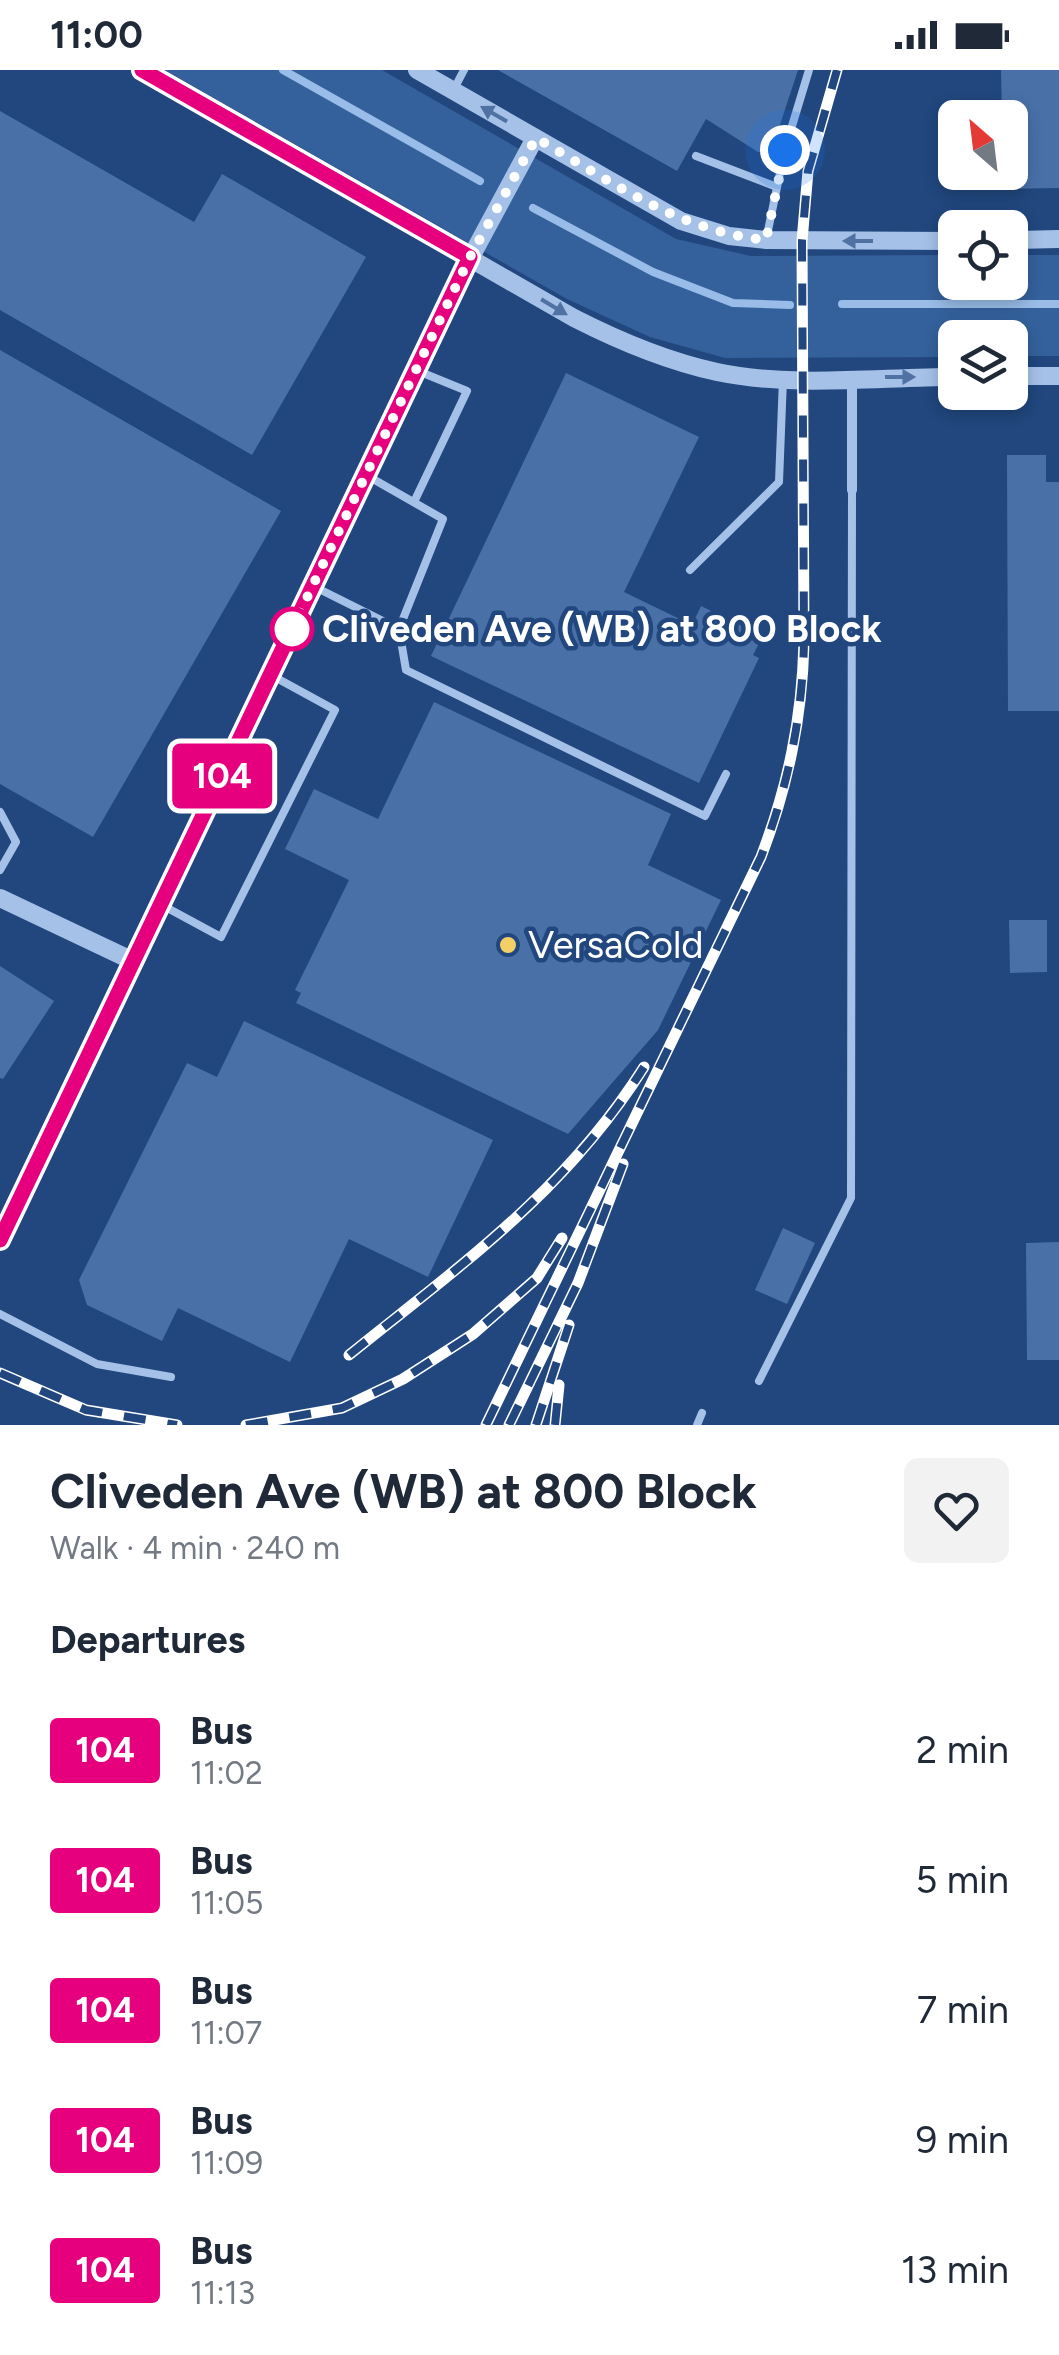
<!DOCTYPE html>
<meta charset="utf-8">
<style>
body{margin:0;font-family:Figtree,sans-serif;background:#f2f2f3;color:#1f2937;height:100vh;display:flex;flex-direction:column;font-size:38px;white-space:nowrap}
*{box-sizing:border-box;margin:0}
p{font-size:32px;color:#747a83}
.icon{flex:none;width:55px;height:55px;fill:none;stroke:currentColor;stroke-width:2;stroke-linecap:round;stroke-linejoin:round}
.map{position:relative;height:1355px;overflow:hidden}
.sheet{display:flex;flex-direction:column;background:#fff;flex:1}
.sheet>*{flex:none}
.badge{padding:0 20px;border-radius:8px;font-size:35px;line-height:65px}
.needle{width:65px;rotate:332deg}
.controls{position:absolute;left:938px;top:30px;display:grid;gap:20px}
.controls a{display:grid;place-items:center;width:90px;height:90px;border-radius:15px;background:#fff;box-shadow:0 5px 15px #0003;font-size:50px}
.you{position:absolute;width:50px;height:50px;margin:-25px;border:8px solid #fff;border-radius:50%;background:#1a73e8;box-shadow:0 0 0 15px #1a73e833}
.map>.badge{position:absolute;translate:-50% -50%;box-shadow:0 0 0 5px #fff}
h2{padding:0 50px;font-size:38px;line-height:90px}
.round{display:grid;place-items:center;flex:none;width:105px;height:105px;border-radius:15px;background:#f2f2f3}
.overview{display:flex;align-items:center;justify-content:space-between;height:170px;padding:0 50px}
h1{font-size:48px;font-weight:700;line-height:75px}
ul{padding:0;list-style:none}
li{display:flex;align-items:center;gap:30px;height:130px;padding:0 50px}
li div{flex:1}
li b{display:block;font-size:38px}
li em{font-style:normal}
li .badge{min-width:110px;font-weight:700;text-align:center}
.status{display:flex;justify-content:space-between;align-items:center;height:70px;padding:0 50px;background:#fff;direction:ltr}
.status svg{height:28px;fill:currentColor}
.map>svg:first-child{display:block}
</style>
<div class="status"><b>11:00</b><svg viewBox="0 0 49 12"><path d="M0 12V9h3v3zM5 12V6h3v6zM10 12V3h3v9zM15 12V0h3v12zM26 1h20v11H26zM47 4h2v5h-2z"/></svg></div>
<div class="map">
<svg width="1059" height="1355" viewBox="0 0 1059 1355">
<rect width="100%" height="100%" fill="#21477e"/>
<polygon fill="#34619c" points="165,0 382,0 676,169 751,186 955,185 955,212 1010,212 1010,185 1059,185 1059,286 1010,286 1010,268 955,268 955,287 725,288 650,267 567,229"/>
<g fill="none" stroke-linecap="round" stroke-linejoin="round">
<g stroke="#99bce8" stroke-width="8">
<polyline points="283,0 480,111"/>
<polyline points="533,138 653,202 733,233 790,235"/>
<polyline points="842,234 1059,234"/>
</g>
</g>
<g fill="#4971a8">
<polygon points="498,0 798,0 771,82 758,82 706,49 677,101"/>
<polygon points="1001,0 1059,0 1059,118 1002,119 1002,102 1010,102 1010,48 1002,48"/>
<polygon points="0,41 194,152 222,104 366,187 252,385 0,240"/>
<polygon points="0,280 281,441 93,767 0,714"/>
<polygon points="566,303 699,367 624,522 692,555 701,536 763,566 753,585 759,588 699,713 431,586"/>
<polygon points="1007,385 1046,385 1046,412 1059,412 1059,641 1008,641"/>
<polygon points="434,632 671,744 648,795 721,830 658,960 568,1064 296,933 301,923 295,920 349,810 285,779 314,719 378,749"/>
<polygon points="1009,850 1047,850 1047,902 1010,903"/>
<polygon points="0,896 54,931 3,1009 0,1008"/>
<polygon points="244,951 493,1070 428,1207 349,1169 290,1292 178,1238 162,1271 87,1235 79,1210 187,993 217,1007"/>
<polygon points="783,1158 815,1173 787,1234 755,1220"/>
<polygon points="1059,1172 1059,1290 1027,1290 1026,1173"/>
</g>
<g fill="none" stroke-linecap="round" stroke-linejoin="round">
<g stroke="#a5c1e7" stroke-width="8">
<polyline points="453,21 464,0"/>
<polyline points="696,86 777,117"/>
<polyline points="766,170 785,79 809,0"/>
<polyline points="414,432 467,321 418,301"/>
<polyline points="690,500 779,412 783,309"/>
<polyline points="313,516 399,559 443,449 366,405"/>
<polyline points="399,559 406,600 705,746 726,704"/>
<polyline points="0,742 16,772 0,800"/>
<polyline points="160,834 221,867 335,640 271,605"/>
<polyline points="0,1244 97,1294 171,1307"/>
<polyline points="759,1311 851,1128 852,420"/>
<polyline points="697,1355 702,1343"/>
</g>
<polyline stroke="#a5c1e7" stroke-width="10" points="852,307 852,420"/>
<g stroke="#a5c1e7" stroke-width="18">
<path d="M142,0L574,248C621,272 666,291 717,302C793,318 878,307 955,307"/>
<polyline points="417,0 681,151 729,166 766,170 955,171"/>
<polyline points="1010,170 1059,169"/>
<polyline points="1010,306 1059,306"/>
<polyline points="0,828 133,891"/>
<polyline points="0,1170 471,187 535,68"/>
</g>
<defs>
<g id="rail">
<path d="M349,1285C462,1194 565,1122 644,997"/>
<polyline points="0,1303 86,1340 177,1355"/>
<polyline points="246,1355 342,1338 403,1309 473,1264 537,1208 562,1168"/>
<path d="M486,1355L761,787C788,716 802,649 804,573L802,171L808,101L837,0"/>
<polyline points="509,1355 578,1213 623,1094"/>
<polyline points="536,1355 569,1255"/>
<polyline points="555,1355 559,1315"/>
</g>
</defs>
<use href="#rail" stroke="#fff" stroke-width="11"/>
<use href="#rail" stroke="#21477e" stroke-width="8" stroke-dasharray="22" stroke-linecap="butt"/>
</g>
<defs><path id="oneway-solid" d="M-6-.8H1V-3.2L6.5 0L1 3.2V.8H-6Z" transform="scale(2.5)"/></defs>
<g fill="#4f72a3">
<use href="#oneway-solid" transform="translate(494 44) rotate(-150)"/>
<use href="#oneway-solid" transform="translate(858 171) rotate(-180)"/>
<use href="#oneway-solid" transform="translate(554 237) rotate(31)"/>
<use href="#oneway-solid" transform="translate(900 307)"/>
</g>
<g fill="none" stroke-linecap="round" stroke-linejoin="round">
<defs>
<polyline id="line" points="0,1170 470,187 142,0"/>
</defs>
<use href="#line" stroke="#fff" stroke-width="22"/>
<use href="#line" stroke="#e6007e" stroke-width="15"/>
<path stroke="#fff" stroke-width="10" stroke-dasharray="0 18" d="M292,559L470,187L536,68C609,110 680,162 766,170L785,80"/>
</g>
<circle fill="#fff" stroke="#e6007e" stroke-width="5" cx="292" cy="559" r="20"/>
<circle fill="#f4ce66" stroke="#21477e" stroke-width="4" cx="508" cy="875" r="10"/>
<g text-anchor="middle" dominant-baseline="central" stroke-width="9" stroke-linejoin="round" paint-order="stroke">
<g font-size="38" font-weight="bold" fill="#fff" stroke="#21477e" text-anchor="start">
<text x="322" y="559">Cliveden Ave (WB) at 800 Block</text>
</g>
<g font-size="38" fill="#fff" stroke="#21477e" text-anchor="start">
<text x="528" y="875">VersaCold</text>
</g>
</g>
</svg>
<div class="controls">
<a><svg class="needle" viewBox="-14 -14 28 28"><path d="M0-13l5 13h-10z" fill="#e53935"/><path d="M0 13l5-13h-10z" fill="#747a83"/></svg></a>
<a><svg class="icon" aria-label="locate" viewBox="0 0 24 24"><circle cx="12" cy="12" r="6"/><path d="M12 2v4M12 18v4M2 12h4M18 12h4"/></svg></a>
<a><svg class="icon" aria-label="layers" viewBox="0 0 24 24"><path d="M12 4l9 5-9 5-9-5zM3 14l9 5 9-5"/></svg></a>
</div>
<div class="you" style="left:785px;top:80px"></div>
<b class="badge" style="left:222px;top:706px;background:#e6007e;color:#fff">104</b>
</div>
<section class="sheet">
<div class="overview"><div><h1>Cliveden Ave (WB) at 800 Block</h1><p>Walk · 4 min · 240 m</p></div><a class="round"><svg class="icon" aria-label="heart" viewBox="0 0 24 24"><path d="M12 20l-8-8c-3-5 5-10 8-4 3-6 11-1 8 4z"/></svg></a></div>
<h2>Departures</h2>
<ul>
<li><span class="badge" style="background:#e6007e;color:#fff">104</span><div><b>Bus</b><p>11:02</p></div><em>2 min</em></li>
<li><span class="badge" style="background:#e6007e;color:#fff">104</span><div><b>Bus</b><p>11:05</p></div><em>5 min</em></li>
<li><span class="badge" style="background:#e6007e;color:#fff">104</span><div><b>Bus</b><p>11:07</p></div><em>7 min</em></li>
<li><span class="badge" style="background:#e6007e;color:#fff">104</span><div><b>Bus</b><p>11:09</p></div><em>9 min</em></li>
<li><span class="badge" style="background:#e6007e;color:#fff">104</span><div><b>Bus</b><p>11:13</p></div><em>13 min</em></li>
</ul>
</section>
